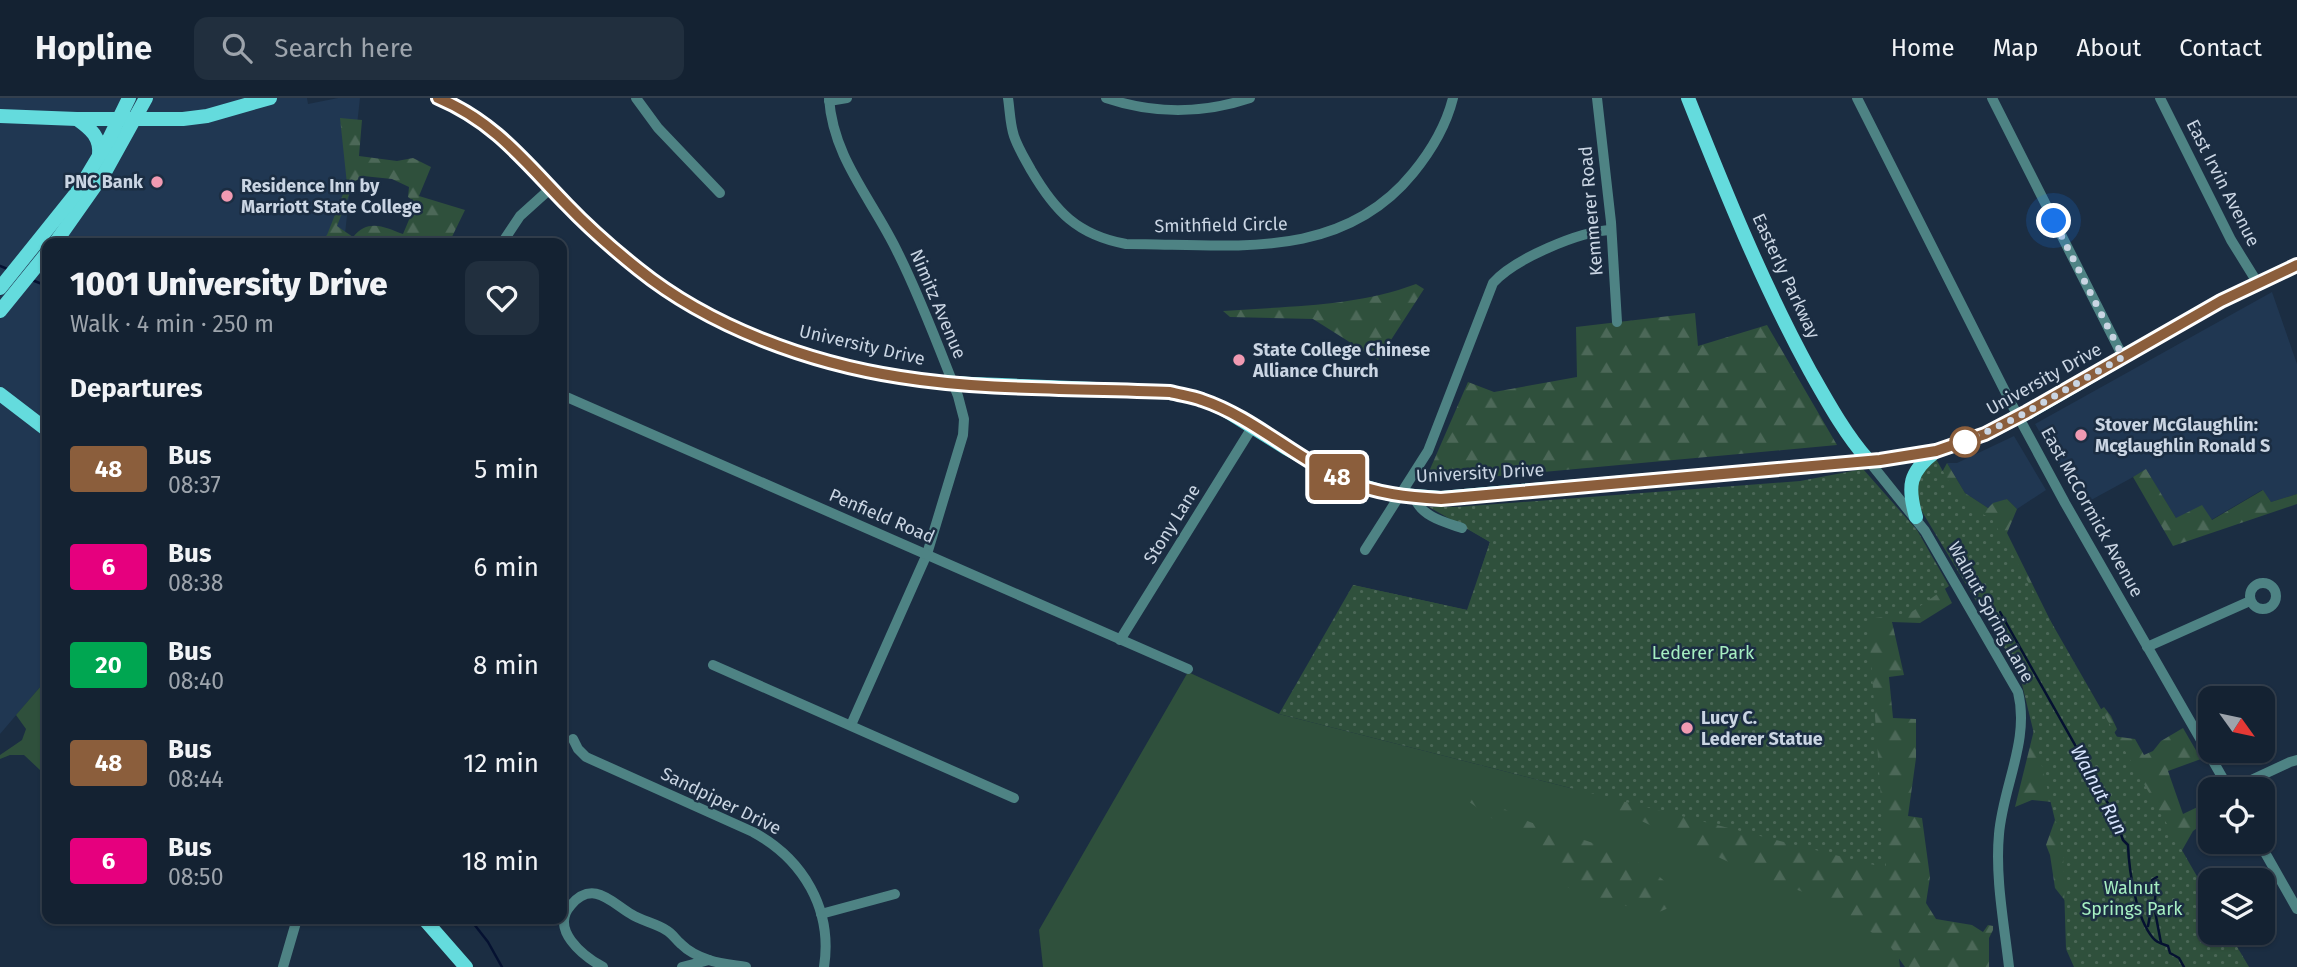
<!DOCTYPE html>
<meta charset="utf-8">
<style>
body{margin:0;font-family:"Fira Sans",sans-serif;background:#212f3e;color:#f1f3f6;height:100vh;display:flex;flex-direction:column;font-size:26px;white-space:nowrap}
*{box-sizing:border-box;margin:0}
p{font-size:23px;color:#9da4ac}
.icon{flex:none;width:38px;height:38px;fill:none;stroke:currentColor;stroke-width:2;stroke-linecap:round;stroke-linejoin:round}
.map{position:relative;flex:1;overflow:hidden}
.panel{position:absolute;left:42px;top:140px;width:525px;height:686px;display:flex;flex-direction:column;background:#142232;border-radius:14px;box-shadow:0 2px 5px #0004,0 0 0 2px #333f4d}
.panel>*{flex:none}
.badge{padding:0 14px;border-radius:5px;font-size:24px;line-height:46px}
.needle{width:46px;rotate:123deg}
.controls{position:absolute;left:2198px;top:588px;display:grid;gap:14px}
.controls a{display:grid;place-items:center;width:77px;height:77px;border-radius:14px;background:#142232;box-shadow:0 2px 5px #0004,0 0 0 2px #333f4d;font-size:35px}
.you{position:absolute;width:35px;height:35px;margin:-18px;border:5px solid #fff;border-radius:50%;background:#1a73e8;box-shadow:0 0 0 10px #1a73e833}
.map>.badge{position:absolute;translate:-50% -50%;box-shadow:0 0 0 4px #fff}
h2{padding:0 28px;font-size:26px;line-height:63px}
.round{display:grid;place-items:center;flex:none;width:74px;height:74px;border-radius:14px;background:#212f3e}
.head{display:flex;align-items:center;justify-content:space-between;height:119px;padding:0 28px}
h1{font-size:33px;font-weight:800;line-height:52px}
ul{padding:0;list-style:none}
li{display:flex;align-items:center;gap:21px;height:98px;padding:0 28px}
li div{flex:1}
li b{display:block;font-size:26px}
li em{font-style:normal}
li .badge{min-width:77px;font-weight:700;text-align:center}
header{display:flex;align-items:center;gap:42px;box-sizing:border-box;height:98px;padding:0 35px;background:#142232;border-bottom:2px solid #333f4d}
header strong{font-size:33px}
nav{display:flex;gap:38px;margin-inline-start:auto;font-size:24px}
.search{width:490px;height:63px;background:#212f3e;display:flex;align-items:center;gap:18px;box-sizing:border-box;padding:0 24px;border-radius:14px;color:#9da4ac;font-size:26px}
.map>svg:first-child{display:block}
</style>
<header>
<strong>Hopline</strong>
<div class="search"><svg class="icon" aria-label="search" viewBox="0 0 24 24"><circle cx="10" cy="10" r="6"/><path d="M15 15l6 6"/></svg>Search here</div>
<nav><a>Home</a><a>Map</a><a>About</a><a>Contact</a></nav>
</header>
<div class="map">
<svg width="2297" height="869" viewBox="0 0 2297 869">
<defs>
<pattern id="forest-firs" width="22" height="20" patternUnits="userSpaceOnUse" patternTransform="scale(1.75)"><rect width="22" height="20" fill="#2f503c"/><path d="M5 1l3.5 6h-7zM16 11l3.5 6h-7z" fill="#4c6858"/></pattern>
<pattern id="park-dots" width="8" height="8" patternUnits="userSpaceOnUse" patternTransform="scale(1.75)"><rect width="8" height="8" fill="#2f503c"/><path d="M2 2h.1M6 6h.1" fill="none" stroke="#4c6858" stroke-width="1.8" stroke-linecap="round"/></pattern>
</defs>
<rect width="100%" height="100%" fill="#1b2d42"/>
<g fill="#203752">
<polygon points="0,0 307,0 308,6 338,0 360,0 344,145 47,145 47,581 0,636"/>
<polygon points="2272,194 2297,266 2297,396 2271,404 2262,392 2211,422 2176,420 2146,372 2082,407 2035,326"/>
<polygon points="2014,338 2046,392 2017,411 2007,401 1988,410 1965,395 1947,365 1957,365"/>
</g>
<g fill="#2f503c">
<polygon points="1188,574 1279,616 1886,770 1894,810 1900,869 1043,869 1039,832"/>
<polygon points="41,588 47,590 47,684 40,672 24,657 10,657 0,661 0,657 22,642 26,631 16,617"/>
</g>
<g fill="url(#forest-firs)" fill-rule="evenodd">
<path d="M340,20L362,22L359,58L397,63L413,60L431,69L419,98L465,112L449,145H318L327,137L347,86ZM363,78L392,81L409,89L408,99L416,105L403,136C385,129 368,120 353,139L337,128L354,84Z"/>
<path d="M1416,186L1424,191L1378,262L1313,221L1230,219L1223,213C1288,208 1355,209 1416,186Z"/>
<polygon points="1695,215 1698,248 1767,227 1837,347 1424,385 1468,284 1494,294 1577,279 1576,229"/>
<polygon points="1947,365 1965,395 1988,410 1993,405 2007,401 2017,411 2007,435 2096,615 2104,609 2111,618 2117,631 2112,638 2135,641 2144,657 2153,653 2161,643 2183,630 2201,661 2168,673 2183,716 2210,703 2210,721 2193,733 2180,756 2210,799 2210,835 2249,869 2070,809 2055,790 2050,757 2046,747 2056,719 2052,704 2032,702 2015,709 2034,632 2029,590 1940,378"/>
<polygon points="2146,371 2176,420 2202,407 2212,422 2263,392 2271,404 2297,396 2297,406 2173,448 2133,379"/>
<polygon points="1446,418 1945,491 1952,505 1920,525 1892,524 1904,577 1889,579 1893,620 1916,621 1916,660 1908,718 1922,720 1930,779 1926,805 1936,821 1972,827 1983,834 1988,827 1993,828 1993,832 1989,840 1989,869 1905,869 1887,844 1811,797 1752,775 1518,665 1353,487 1467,512 1477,506 1480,475 1490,444"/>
<path d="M1477,695C1494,705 1512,716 1530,724C1570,740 1667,759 1678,806L1659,814L1588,801L1562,786L1538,758L1515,737L1468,703Z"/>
</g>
<g fill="url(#park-dots)">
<polygon points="1936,361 1961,405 1992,421 2210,801 2210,835 2229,835 2249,869 2074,869 2066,851 2063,755 2019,574 1918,407 1916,380"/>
<polygon points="1863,371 1917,432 1949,488 1910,515 1868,521 1886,770 1279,616 1353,487 1467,512 1490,444 1429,409 1457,409 1800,383"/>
</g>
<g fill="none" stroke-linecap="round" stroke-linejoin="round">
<g stroke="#051131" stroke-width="2.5">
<polyline points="0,168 10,172"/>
<polyline points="32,182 47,188"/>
<path d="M2000,514L2114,716L2123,742L2128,747C2129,773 2136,820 2153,840C2157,845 2163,846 2168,848L2170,855L2179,860L2184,869"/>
<polyline points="2157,779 2152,782 2152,790 2156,794 2154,808 2161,845"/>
<polyline points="470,821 488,844 502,869"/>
<polyline points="2148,828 2150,817"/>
</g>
<g stroke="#4e8384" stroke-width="10">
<polyline points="636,0 658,30 720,95"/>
<path d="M829,0C833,61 873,102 898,155C921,201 939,250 958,298L964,321L963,337L927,456L851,627"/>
<path d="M1008,0C1010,13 1010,26 1014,38C1018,50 1025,61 1031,72C1055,113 1077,137 1126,146C1229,146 1340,165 1413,75C1431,53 1446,28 1453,0"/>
<path d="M1106,0C1153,16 1203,16 1250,0"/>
<polyline points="1597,0 1611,124 1617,224"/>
<polyline points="1857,0 2011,305 2065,405 2229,691"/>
<polyline points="1992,0 2123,259"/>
<polyline points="2160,0 2231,142 2257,184"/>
<polyline points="829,3 847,0"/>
<polyline points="502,145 520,118 551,90"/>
<polyline points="562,297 1188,571"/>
<path d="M1868,362L1925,433L2018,594C2030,642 2003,688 1999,736C1995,779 2004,825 2009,869"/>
<path d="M1414,399C1422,419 1444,424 1462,430"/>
<path d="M1365,452L1428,353L1493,185C1514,161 1580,133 1611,132"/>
<circle cx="2263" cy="498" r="13"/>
<polyline points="1120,542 1253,328"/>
<polyline points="2147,549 2250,503"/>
<polyline points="713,567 1014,700"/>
<path d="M573,641L578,651L586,659L753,734C803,761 833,811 824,869"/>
<polyline points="2232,691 2290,664 2297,662"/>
<polyline points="2259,744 2297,811"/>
<polyline points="821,816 895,796"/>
<polyline points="283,869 297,821"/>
<path d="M603,869C583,858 549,831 571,807C593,781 612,805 631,816C642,823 655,825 666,832C672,835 676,842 681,846C688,853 700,859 709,862C721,866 734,867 746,869"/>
<polyline points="682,869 709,862"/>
</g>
<g stroke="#64dbdd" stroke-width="14">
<path d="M438,0C499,27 522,62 567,107C589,130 613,151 638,171C710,229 809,265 900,279C940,286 981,286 1022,288C1071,290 1121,292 1170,294L1201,301L1225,312L1286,350L1347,383L1389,396L1441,400L1880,362L1936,353L1985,336L2027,315L2221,203L2297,167"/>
<path d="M1688,0C1725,93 1762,185 1810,273C1827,303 1845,336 1868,362"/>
<polyline points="0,18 77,21 183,21 207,18 270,0"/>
<path d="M77,21C91,31 101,39 99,58"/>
<polyline points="55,145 105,74 146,0"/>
<polyline points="0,190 78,93 109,41 129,0"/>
<polyline points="0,213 47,155"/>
<polyline points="0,296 47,332"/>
<path d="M1916,419C1907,388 1909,374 1935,354"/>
<polyline points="424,821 466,869"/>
</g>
</g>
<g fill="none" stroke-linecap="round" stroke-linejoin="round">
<defs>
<path id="line" d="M438,0C495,24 525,64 567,107C589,130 613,151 638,171C710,229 809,265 900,279C986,293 1083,290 1170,294C1181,297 1192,298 1202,302C1253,319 1296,361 1347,383C1377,396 1408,399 1441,401L1880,362L1936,353L1985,336L2027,314L2221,203L2297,167"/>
</defs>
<use href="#line" stroke="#fff" stroke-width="16"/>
<use href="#line" stroke="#8b5e3c" stroke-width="10"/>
<polyline stroke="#cad5e3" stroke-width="7" stroke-dasharray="0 12.6" points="1965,344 2018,319 2123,259 2054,123"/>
</g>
<g fill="#f19ab2" stroke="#1b2d42" stroke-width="2.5">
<circle cx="157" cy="84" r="7"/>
<circle cx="227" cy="98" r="7"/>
<circle cx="1239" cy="262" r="7"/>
<circle cx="2081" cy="337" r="7"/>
<circle cx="1687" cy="630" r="7"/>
</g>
<circle fill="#fff" stroke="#8b5e3c" stroke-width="3.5" cx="1965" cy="344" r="14"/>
<g text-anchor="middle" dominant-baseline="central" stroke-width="5" stroke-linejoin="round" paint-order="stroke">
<g font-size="18" font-weight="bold" fill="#cad5e3" stroke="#1b2d42" text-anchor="start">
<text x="143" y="84" text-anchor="end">PNC Bank</text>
<text x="241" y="88">Residence Inn by<tspan x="241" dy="21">Marriott State College</tspan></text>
<text x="1253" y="252">State College Chinese<tspan x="1253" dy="21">Alliance Church</tspan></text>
<text x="2095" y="327">Stover McGlaughlin:<tspan x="2095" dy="21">Mcglaughlin Ronald S</tspan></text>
<text x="1701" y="620">Lucy C.<tspan x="1701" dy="21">Lederer Statue</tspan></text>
</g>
<g font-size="18" fill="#cad5e3" stroke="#1b2d42">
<text transform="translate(2223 85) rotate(63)">East Irvin Avenue</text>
<text transform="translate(1591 113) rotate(-95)">Kemmerer Road</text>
<text transform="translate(1221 127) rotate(-1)">Smithfield Circle</text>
<text transform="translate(1786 178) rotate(65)">Easterly Parkway</text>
<text transform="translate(938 206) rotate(67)">Nimitz Avenue</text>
<text transform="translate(862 247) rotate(13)">University Drive</text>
<text transform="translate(2044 281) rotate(-29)">University Drive</text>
<text transform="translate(1480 375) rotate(-3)">University Drive</text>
<text transform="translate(2092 414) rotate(61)">East McCormick Avenue</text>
<text transform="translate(882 418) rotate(23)">Penfield Road</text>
<text transform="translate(1172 426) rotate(-58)">Stony Lane</text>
<text transform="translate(1991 514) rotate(61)">Walnut Spring Lane</text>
<text transform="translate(721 703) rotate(26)">Sandpiper Drive</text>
</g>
<g font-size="18" fill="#a6efc2" stroke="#1b2d42">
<text x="1703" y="555">Lederer Park</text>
<text x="2132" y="790">Walnut<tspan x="2132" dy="21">Springs Park</tspan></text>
</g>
<g font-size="19" font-style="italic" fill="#d7e4fe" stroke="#1b2d42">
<text transform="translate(2099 692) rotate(62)">Walnut Run</text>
</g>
</g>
</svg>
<div class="controls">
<a><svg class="needle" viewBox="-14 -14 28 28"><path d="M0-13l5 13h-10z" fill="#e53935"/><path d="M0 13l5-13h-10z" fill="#9da4ac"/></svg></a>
<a><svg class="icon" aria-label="locate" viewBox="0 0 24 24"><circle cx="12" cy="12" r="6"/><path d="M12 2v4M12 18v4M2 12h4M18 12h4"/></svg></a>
<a><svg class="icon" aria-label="layers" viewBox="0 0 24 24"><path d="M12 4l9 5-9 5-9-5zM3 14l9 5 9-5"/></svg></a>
</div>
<div class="you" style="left:2054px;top:123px"></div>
<b class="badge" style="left:1337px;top:379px;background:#8b5e3c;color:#fff">48</b>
<section class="panel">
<div class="head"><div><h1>1001 University Drive</h1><p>Walk · 4 min · 250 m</p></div><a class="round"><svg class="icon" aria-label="heart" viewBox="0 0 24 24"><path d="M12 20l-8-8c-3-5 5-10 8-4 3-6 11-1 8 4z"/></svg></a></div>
<h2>Departures</h2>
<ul>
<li><span class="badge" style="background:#8b5e3c;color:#fff">48</span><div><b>Bus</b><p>08:37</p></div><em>5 min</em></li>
<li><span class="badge" style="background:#e6007e;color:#fff">6</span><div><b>Bus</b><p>08:38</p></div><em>6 min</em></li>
<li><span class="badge" style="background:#00a651;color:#fff">20</span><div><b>Bus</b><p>08:40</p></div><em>8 min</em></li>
<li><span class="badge" style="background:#8b5e3c;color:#fff">48</span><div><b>Bus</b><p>08:44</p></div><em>12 min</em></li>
<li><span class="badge" style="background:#e6007e;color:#fff">6</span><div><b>Bus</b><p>08:50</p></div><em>18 min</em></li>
</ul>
</section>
</div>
